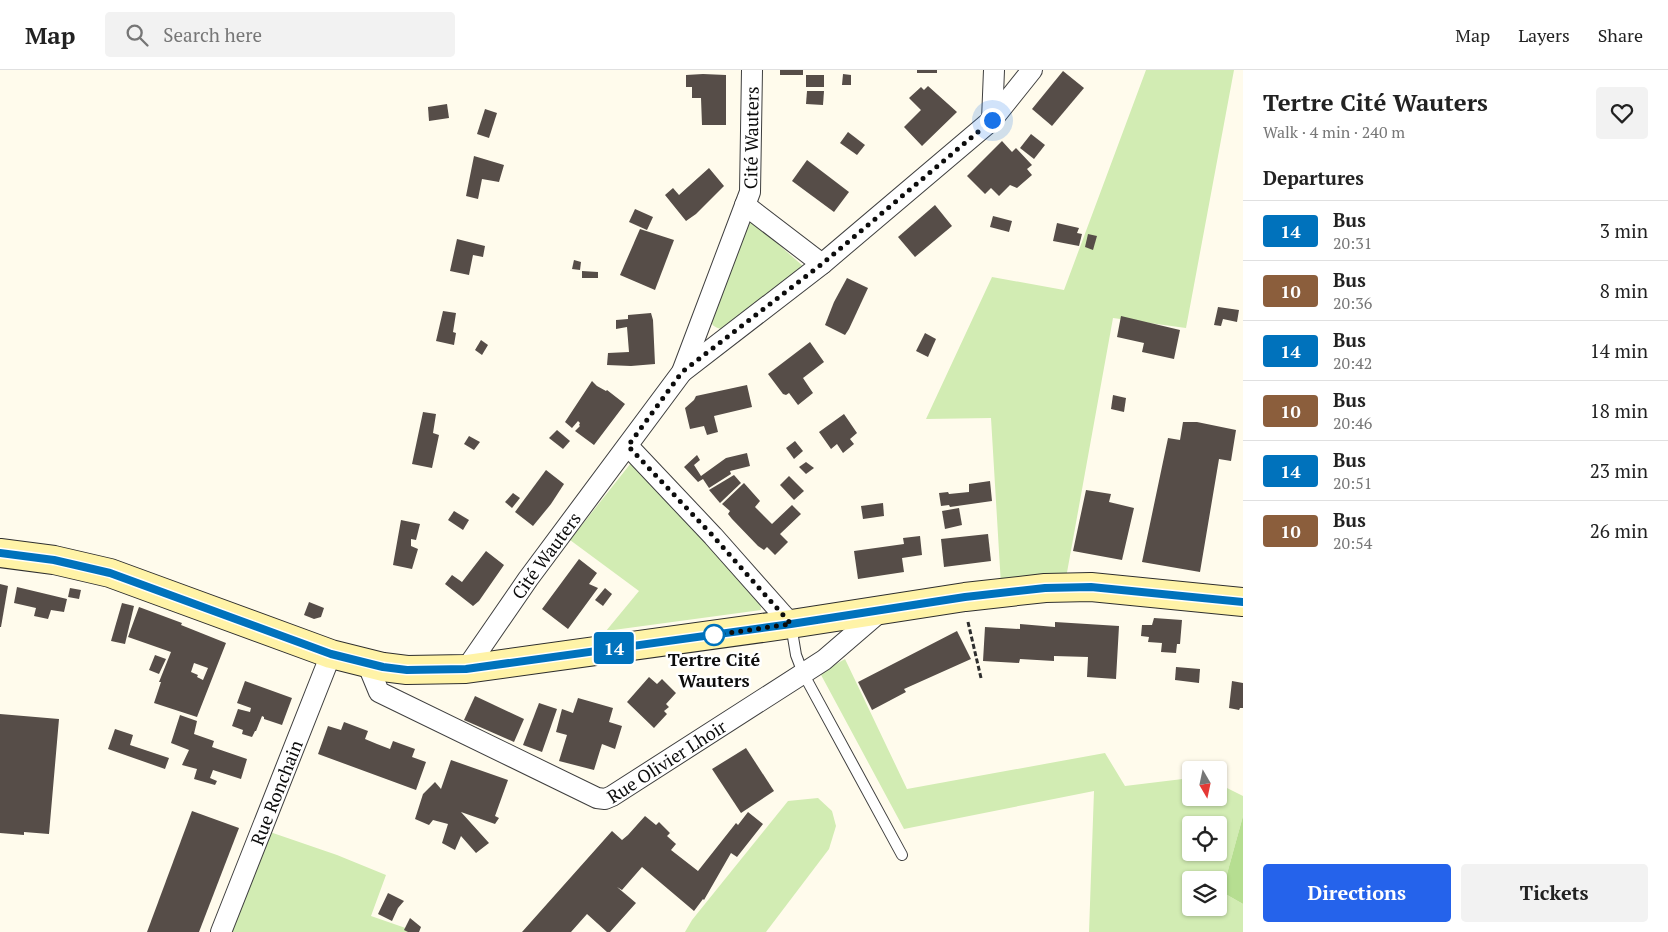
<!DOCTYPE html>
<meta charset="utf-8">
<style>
body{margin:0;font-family:"PT Serif",serif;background:#f2f2f2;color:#222;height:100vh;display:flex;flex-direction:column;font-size:19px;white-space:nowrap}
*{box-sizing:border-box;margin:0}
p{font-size:16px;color:#767676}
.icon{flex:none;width:28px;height:28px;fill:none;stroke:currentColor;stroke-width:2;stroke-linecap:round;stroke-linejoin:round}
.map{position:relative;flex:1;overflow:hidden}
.panel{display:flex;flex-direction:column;background:#fff;width:425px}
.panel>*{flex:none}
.badge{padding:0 10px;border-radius:4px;font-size:18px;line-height:32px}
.needle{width:32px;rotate:171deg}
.tools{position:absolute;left:1182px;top:691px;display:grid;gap:10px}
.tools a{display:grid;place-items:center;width:45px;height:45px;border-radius:5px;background:#fff;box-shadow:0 1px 4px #0004;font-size:25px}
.you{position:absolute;width:25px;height:25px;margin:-12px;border:4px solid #fff;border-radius:50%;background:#1a73e8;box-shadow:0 0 0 8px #1a73e833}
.map>.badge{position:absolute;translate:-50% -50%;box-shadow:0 0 0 2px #fff}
h2{padding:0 20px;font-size:19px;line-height:45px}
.round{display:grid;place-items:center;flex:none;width:52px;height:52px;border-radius:5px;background:#f2f2f2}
.head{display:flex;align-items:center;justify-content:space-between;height:85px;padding:0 20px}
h1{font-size:24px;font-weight:700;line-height:38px}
.cta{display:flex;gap:10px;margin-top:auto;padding:10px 20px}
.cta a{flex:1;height:58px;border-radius:5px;background:#2563eb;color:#fff;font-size:20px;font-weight:700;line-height:58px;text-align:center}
.cta a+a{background:#f2f2f2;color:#222}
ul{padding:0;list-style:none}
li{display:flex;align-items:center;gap:15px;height:60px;padding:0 20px;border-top:1px solid #e0e0e0}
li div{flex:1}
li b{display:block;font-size:19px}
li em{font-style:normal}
li .badge{min-width:55px;font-weight:700;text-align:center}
header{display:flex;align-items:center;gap:30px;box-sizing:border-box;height:70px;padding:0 25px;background:#fff;border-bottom:1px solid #e0e0e0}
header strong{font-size:24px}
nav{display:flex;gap:28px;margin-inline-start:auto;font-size:18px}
.search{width:350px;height:45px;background:#f2f2f2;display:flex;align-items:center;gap:12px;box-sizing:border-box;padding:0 18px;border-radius:5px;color:#767676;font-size:19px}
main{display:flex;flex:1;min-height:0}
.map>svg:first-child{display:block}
</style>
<header>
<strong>Map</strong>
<div class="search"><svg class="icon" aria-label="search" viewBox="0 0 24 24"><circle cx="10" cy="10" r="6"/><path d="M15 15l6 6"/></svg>Search here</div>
<nav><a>Map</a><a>Layers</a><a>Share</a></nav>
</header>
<main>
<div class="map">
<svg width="1243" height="862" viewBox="0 0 1243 862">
<rect width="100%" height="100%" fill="#fffbec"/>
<g fill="#d2ecb3" fill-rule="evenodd">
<polygon points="1146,0 1234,0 1186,258 1113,248 1066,508 1001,515 991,348 926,349 992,207 1064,220"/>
<path d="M751,150L804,197L722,259C714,258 712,255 708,247Z"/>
<polygon points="631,393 760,529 761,540 606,561 639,521 570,470"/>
<path d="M845,589L907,719L1105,683L1125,716L1191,708V728H1219V714L1243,726V746L1222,822L1243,834V862H1089L1094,721L904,759L820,603ZM1191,755H1219V782H1191ZM1191,810H1219V838H1191Z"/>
<polygon points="818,728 832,741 836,756 829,779 766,862 685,862 692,850 788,731"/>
<polygon points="270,762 337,785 386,805 371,846 417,862 232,862"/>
</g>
<polygon fill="#b6de91" points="1243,746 1243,834 1222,822"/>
<g fill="#564d48" fill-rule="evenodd">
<rect x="780" y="0" width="23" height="5"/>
<rect x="917" y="0" width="20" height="3"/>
<polygon points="1063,1 1084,18 1052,56 1032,39"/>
<polygon points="703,4 726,5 726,55 702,55 701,28 692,28 692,17 686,17 686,5"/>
<polygon points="843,4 851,5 851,15 842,15"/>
<rect x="806" y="5" width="18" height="12"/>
<polygon points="928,16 957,42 922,76 904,57 921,40 909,28 921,17 924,20"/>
<polygon points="807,21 824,21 823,35 806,34"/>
<polygon points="447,34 449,48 429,51 428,37"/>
<polygon points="485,39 497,43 489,68 477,64"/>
<polygon points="848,62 865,75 857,85 840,73"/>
<polygon points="1031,64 1045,75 1034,89 1020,78"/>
<polygon points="1002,71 1012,82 1016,78 1032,95 1027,99 1032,105 1017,118 1010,115 999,126 991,118 985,124 967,106"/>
<polygon points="474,86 504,95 499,112 482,109 478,129 466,126"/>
<polygon points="807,90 849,122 834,142 792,111"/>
<polygon points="709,98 724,116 696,144 686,151 665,125 673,118 679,125"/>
<polygon points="935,135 952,156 915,187 898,167"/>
<polygon points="635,139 653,147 647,160 629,152"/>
<polygon points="993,146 1012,151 1009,162 990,157"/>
<polygon points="1057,153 1079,158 1077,163 1082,164 1079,176 1053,171"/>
<polygon points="640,159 674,170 655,220 620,205"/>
<polygon points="1088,164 1097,166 1093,180 1085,177"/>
<polygon points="457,169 485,176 483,187 473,185 469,205 450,201"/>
<polygon points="574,190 581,192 580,200 572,199"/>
<polygon points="582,201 598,202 598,208 582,208"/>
<polygon points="847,208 868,218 849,259 845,265 825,255 834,232"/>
<polygon points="1218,237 1239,240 1237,252 1223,249 1221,256 1214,255"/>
<polygon points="443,241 456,243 453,262 456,263 454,275 436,271"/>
<polygon points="651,243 653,250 655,294 631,296 607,295 608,283 629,282 627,257 616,259 616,250 628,249 628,245"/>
<polygon points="1121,246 1180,260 1174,289 1142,282 1144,273 1117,267"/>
<polygon points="925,263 936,269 928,287 916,281"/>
<polygon points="481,270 488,275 482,285 475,280"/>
<polygon points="810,272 824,292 803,308 813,323 798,335 789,323 786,325 783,324 768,304"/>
<polygon points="592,311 597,316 606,321 607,320 625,334 594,375 575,361 580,356 579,355 580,353 578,351 572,358 565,352"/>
<polygon points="747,315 752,337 714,346 718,362 707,365 704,356 690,359 685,338 694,330 696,326"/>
<polygon points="1113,325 1126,328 1124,342 1111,339"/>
<polygon points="423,342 436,344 433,363 439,365 432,398 412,394"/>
<polygon points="844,344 857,363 850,369 854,374 843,383 837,374 831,379 819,362"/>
<polygon points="1183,352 1197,352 1236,360 1231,391 1219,389 1200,502 1142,492 1168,368 1180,370"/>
<polygon points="557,360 570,371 563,379 549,368"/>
<polygon points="469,366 480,372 474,380 464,374"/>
<polygon points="795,371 803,381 794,389 786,378"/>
<polygon points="747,383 750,396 730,401 731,404 709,418 703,409 698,412 684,397 697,385 700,390 694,395 701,406 726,388"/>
<polygon points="806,392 814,398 806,404 799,397"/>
<polygon points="546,400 564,414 551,434 533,456 515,442"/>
<polygon points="734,405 741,413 720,433 709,420"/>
<polygon points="789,406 804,421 794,430 780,415"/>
<polygon points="990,411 992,431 950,437 949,435 941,436 939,423 948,422 949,424 969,422 969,414"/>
<polygon points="744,413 760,431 755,437 772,454 792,435 801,444 780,464 788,472 775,485 767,477 764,480 758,476 732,449 728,444 730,441 722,434"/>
<polygon points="1086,420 1111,424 1109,432 1134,438 1122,490 1073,481"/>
<polygon points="513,423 520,428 512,438 505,432"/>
<polygon points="883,433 884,446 863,449 861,436"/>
<polygon points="959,438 962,455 945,459 942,441"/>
<polygon points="454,441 469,450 463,460 448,450"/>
<polygon points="401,450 420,454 416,470 411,469 411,476 418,479 412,499 393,495"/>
<polygon points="988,464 991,491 944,497 941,469"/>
<polygon points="920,466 922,485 902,488 904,502 858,509 854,481 904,474 903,468"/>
<polygon points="486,481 504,495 479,531 473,536 445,514 452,505 462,512"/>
<polygon points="579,489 597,503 589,514 598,518 568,559 542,539"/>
<polygon points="0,514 8,516 1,557 0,557"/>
<polygon points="17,517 67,529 64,542 51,540 48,549 34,546 36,538 14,533"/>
<polygon points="70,518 81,520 79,529 68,527"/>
<polygon points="605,518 612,524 603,536 595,530"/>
<polygon points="309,532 324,538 321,547 314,549 304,545"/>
<polygon points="122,533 134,536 125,574 111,571"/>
<path d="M139,537L182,553L181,555L226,573L197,647L154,633L161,612H159L171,582L128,567ZM194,593L208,598L203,610L197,607L198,605L191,602Z"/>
<polygon points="1154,548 1182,550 1180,574 1177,574 1176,583 1161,582 1162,573 1148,572 1149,567 1141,566 1142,555 1152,555"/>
<polygon points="1055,552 1119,556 1116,609 1087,607 1088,587 1054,586 1054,591 1020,589 1019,593 983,591 985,557 1020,559 1020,554 1055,557"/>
<polygon points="957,561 971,589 904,619 906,622 872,640 858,612"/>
<polygon points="155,585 166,589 159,604 149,600"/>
<polygon points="1176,597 1200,599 1199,613 1175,610"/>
<polygon points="649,607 657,614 662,609 676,623 666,634 669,637 664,641 667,644 654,658 627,632"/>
<polygon points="245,611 292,628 282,655 264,649 264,647 262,646 256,661 255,661 252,667 242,664 243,660 232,656 238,639 250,642 251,638 237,633"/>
<polygon points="1232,611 1243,613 1243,638 1240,638 1239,640 1229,638"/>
<polygon points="475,626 524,649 514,672 464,650"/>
<polygon points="578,628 613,638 609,652 622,656 615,679 602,674 594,700 559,691 567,665 556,662 562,639 573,643"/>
<polygon points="539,633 557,639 542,682 523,675"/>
<polygon points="0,644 59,649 49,764 24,762 24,765 0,763"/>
<polygon points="180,645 197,651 194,664 214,671 212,677 247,689 241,709 213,700 210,708 217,711 215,715 194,709 197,699 182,695 189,680 171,673"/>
<polygon points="344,652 368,661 365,669 377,674 390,679 393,671 415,679 412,687 426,692 416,720 318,684 328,656 341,660"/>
<polygon points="115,659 133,665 130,675 169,688 165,699 108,679"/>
<polygon points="746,678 774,721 741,743 712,699"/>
<polygon points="451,690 508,710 495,746 499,748 495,754 461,742 489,773 476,783 461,766 455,780 442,773 448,754 433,750 429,755 415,749 423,724 435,712 441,719"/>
<polygon points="192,741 239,758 199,862 147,862"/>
<polygon points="748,742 763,754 737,787 731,783 704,830 703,829 694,841 642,797 622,820 617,817 636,833 610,862 607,862 587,844 571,862 522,862 612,761 622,770 628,765 645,746 656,755 659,752 670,763 667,766 676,774 671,780 698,801 736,753 738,755"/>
<polygon points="388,823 404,831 398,838 392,851 378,844"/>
<polygon points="410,848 421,857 419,862 408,862 404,860"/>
</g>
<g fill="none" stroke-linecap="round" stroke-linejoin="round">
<defs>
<polyline id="lane" points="791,555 796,585 803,603 902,785"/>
<g id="street">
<polyline points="992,50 994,0"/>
<polyline points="745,135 822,194"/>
<polyline points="682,302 822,194 992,50 1032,0"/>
<polyline points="628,376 713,466 791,554"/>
<path id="s1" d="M367,593L379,622L597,728L605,729L612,726L824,590L881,541"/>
<path id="s2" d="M466,599L528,509L682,302L750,122L752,0"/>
<path id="s3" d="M221,862L331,584"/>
</g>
<polyline id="secondary" points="0,483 54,490 110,503 331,584 383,597 407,600 466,599 791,554 965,527 1045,518 1091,517 1243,532"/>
</defs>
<use href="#lane" stroke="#3f3f3f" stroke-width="12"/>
<use href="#street" stroke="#3f3f3f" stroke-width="22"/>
<use href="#secondary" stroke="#2e2e2e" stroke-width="30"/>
<polyline stroke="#2e2e2e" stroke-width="3" stroke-dasharray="5 2.5" stroke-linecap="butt" points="968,552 981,608"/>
<use href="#lane" stroke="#fff" stroke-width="10"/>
<use href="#street" stroke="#fff" stroke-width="20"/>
<use href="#secondary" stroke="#fff3a7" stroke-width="28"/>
</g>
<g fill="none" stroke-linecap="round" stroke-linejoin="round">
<defs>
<polyline id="line" points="0,483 54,490 110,503 331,584 383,597 407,600 466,599 791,554 965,527 1045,518 1091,517 1243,532"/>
</defs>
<use href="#line" stroke="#fff" stroke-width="11"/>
<use href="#line" stroke="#0072bc" stroke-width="8"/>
<polyline stroke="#0c0c0c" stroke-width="5" stroke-dasharray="0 9" points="714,565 791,554 713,466 628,376 682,302 822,194 992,50"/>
</g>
<circle fill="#fff" stroke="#0072bc" stroke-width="2.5" cx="714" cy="565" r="10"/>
<g text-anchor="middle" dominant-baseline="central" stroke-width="5" stroke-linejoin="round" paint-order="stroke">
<g font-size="18" fill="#0c0c0c" stroke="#fff">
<text stroke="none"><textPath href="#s2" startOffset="614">Cité Wauters</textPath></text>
<text stroke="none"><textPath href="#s2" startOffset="139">Cité Wauters</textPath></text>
<text stroke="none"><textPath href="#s1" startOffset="354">Rue Olivier Lhoir</textPath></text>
<text stroke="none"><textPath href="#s3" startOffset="150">Rue Ronchain</textPath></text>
</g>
<g font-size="18" font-weight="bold" fill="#0c0c0c" stroke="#fff">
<text x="714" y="589">Tertre Cité<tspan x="714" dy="21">Wauters</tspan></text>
</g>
</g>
</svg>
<div class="tools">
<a><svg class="needle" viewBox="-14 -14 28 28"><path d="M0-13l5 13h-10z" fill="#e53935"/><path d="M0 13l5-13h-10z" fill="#767676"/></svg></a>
<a><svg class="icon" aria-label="locate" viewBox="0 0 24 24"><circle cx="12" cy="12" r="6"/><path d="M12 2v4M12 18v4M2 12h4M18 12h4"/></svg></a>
<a><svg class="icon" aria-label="layers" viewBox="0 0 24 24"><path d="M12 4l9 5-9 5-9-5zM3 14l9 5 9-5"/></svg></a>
</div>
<div class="you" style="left:992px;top:50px"></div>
<b class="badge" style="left:614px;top:578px;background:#0072bc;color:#fff">14</b>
</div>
<section class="panel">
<div class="head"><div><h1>Tertre Cité Wauters</h1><p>Walk · 4 min · 240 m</p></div><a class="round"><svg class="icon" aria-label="heart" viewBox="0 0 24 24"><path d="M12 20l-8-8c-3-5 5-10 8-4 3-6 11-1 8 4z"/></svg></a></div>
<h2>Departures</h2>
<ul>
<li><span class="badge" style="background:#0072bc;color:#fff">14</span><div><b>Bus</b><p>20:31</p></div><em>3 min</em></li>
<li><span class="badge" style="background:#8b5e3c;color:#fff">10</span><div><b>Bus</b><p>20:36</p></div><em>8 min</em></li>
<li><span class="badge" style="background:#0072bc;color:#fff">14</span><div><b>Bus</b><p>20:42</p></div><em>14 min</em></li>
<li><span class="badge" style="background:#8b5e3c;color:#fff">10</span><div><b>Bus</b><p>20:46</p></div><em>18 min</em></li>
<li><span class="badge" style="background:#0072bc;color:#fff">14</span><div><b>Bus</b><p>20:51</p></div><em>23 min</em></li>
<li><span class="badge" style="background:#8b5e3c;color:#fff">10</span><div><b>Bus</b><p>20:54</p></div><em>26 min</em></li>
</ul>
<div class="cta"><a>Directions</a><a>Tickets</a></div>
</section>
</main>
